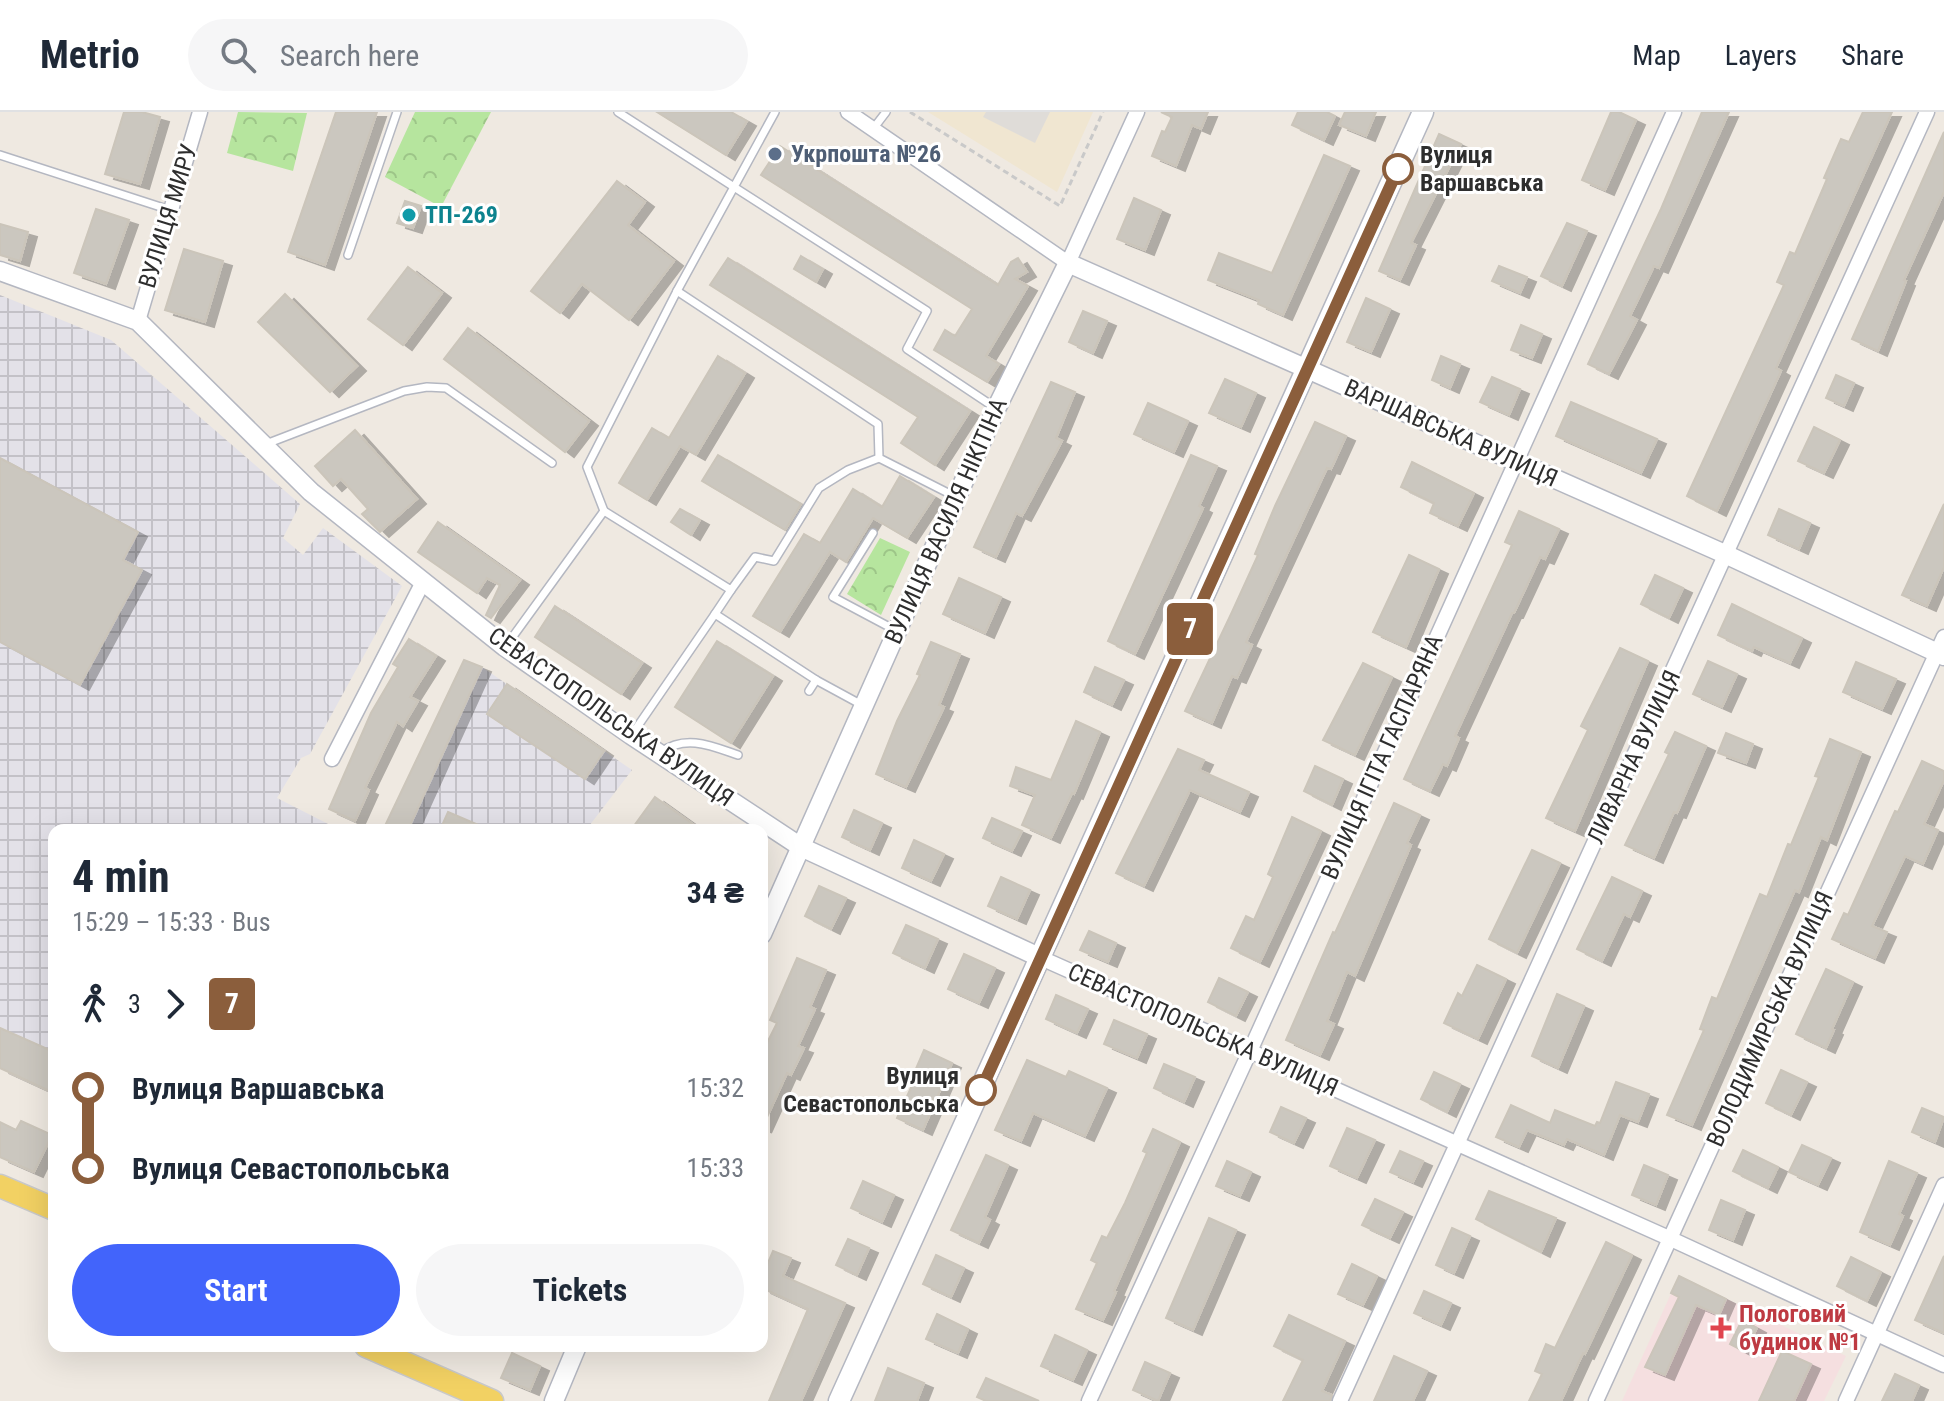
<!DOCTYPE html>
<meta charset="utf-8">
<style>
body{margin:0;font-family:"Roboto Condensed",sans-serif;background:#f6f6f7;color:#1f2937;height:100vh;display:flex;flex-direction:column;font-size:30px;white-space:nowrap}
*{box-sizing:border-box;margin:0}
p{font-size:26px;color:#747a83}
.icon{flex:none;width:44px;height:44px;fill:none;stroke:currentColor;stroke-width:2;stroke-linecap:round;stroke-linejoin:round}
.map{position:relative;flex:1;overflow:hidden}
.details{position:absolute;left:48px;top:712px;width:720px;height:528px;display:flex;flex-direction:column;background:#fff;border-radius:16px;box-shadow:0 8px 32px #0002}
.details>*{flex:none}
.badge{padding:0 16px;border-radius:6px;font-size:28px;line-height:52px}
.map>.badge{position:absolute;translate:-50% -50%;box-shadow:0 0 0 4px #fff}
.legs{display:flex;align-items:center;gap:12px;height:88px;padding:0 24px;font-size:26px}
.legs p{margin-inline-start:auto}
.headline{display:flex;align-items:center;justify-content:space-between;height:136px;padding:0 24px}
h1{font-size:44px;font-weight:700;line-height:60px}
.button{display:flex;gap:16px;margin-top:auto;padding:16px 24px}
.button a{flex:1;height:92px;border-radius:48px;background:#4264fb;color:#fff;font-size:32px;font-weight:700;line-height:92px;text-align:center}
.button a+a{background:#f6f6f7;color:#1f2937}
ul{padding:0 24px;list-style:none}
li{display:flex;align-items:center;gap:28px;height:80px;font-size:30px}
li i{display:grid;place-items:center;width:12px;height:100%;margin:0 10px;background:currentColor}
li i::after{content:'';width:20px;height:20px;margin:-10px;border:6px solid;border-radius:50%;background:#fff}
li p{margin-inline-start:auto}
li:first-child i{background:linear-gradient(#0000 50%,currentColor 0)}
li:last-child i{background:linear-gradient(currentColor 50%,#0000 0)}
header{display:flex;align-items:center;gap:48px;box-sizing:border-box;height:112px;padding:0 40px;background:#fff;border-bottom:2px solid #e0e1e3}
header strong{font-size:38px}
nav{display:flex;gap:44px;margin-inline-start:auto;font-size:28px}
.search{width:560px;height:72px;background:#f6f6f7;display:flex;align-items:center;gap:20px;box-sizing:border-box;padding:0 28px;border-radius:44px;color:#747a83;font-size:30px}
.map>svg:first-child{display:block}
</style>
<header>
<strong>Metrio</strong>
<div class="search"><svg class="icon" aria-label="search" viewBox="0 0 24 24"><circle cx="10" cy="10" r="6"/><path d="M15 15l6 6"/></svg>Search here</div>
<nav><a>Map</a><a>Layers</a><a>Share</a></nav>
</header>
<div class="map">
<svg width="1944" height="1289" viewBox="0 0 1944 1289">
<defs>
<pattern id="industrial-grid" width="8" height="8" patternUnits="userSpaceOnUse" patternTransform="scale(2)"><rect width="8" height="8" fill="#e3e1e8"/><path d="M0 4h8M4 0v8" fill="none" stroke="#c3c1c7"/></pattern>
<pattern id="park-crowns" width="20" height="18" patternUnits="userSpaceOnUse" patternTransform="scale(2)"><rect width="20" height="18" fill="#b6e59e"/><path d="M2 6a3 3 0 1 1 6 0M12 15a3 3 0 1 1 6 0" fill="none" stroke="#9dc588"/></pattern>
<filter id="shadow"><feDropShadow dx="9" dy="5" stdDeviation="0" flood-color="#0004"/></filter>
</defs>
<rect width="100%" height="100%" fill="#efe9e1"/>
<g fill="url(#industrial-grid)">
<polygon points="0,183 111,228 300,392 283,426 303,443 323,416 402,474 310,642 301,646 277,686 340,718 54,718 54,981 0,956"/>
<polygon points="464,548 482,555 632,658 586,718 383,718"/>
</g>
<polygon fill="#f0e6d1" points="928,0 1093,0 1057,80"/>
<polygon fill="#f5dfe0" points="1679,1164 1846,1244 1824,1289 1622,1289"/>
<g fill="url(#park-crowns)">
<polygon points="238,0 307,1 293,59 227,41"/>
<polygon points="415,0 491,0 441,95 385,65"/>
<polygon points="880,426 910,440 881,503 847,482"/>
</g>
<polygon fill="#dfdcd8" points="986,0 1050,0 1035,31 983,5"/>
<g fill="#cbc7bf" stroke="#cbc5ba" stroke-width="2" filter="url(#shadow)">
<polygon points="124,0 142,0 160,5 140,72 105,62"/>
<polygon points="336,0 377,0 325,153 288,140"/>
<polygon points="657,0 731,0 747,9 726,43"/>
<polygon points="1161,0 1208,0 1201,17 1192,13 1176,54 1152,44 1162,19 1165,20 1172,5"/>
<polygon points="1298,0 1327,0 1335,4 1324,28 1292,13"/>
<polygon points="1345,0 1376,0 1366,24 1339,13"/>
<polygon points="1611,0 1619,0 1636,8 1605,78 1582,68"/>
<polygon points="1702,0 1729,0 1659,156 1654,154 1630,204 1637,208 1609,262 1588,252 1661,97"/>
<polygon points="1863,0 1892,0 1776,256 1781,259 1717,399 1687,384 1784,173 1777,170 1790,140 1795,142 1827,67 1824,66 1841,27 1849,30"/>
<polygon points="1944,20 1944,80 1904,168 1906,169 1878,239 1852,227"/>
<polygon points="1439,22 1461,32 1411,131 1416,133 1400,168 1379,159"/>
<polygon points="780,34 998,173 1011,150 1018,146 1027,160 1015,167 1028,174 986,244 999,252 987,270 934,238 945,218 955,224 972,197 761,63"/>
<polygon points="1324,43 1350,54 1283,203 1258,192 1259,188 1208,168 1219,141 1272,161"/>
<polygon points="617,69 645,90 628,113 674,149 629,208 582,172 560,201 531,179"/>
<polygon points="1134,86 1161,98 1145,138 1117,127"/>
<polygon points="405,89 421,94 413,116 397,111"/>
<polygon points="96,97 129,108 106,172 74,161"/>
<polygon points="1567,111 1587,119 1562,174 1541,164"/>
<polygon points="0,112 28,120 20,149 0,143"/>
<polygon points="184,137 223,149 205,210 165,198"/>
<polygon points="801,144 823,157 816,170 794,157"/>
<polygon points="728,146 970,299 935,353 901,331 918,305 710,173"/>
<polygon points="1499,154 1527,165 1520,181 1492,169"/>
<polygon points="408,155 442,181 403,233 368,207"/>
<polygon points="285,182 357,254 330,280 258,210"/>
<polygon points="1366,186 1390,197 1371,240 1347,230"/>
<polygon points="1083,199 1107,209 1093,241 1069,230"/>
<polygon points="1521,213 1542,222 1532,246 1511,238"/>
<polygon points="468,216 589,309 565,340 444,247"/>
<polygon points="718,244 745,261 696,343 680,334 647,388 619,371 652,316 669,326"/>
<polygon points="1441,244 1460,252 1450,276 1432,268"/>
<polygon points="1836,263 1854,271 1844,294 1826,286"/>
<polygon points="1492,265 1520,277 1509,303 1480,290"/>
<polygon points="1225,267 1256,281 1241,315 1209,301"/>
<polygon points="1051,270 1075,280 1056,326 1062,329 1022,404 1016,401 996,445 974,435"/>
<polygon points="1571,290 1657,327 1641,361 1556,324"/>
<polygon points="1148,291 1188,309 1174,340 1134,322"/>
<polygon points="1315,310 1346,324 1331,357 1327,356 1246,530 1252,533 1237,566 1232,564 1212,611 1185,599 1232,500 1258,443 1255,442 1275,394"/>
<polygon points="1814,315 1840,328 1824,361 1798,349"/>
<polygon points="355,318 417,387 380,420 362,402 368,397 341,367 333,374 315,354"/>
<polygon points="718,343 801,392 785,418 702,369"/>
<polygon points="1191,343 1217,354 1199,394 1203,396 1135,542 1108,529"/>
<polygon points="0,346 138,420 123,448 142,458 80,573 0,530"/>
<polygon points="1412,350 1474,381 1458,414 1430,401 1434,391 1401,375"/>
<polygon points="900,364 934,385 907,426 873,406 846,450 830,440 780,520 753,504 804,422 820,431 853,377 882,395"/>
<polygon points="1944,392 1944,455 1927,494 1902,483"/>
<polygon points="680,397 700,408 691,423 671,410"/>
<polygon points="1779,397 1810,411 1799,437 1768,423"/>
<polygon points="1519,399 1559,417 1545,447 1540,445 1514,501 1512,501 1455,624 1459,626 1447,654 1443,652 1430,679 1404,667 1512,433 1505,430"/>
<polygon points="438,410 520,468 491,506 486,503 500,473 487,466 477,481 418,440"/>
<polygon points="1409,443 1439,457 1406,535 1373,520"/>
<polygon points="1655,463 1683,476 1669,506 1641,492"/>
<polygon points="959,466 1001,485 985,521 943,502"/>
<polygon points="1732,492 1802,526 1790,551 1754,535 1752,539 1718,523"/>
<polygon points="555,494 642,551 621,582 535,525"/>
<polygon points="409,527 436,544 410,585 418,589 403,614 397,610 365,676 369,678 355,709 329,697 371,601 398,555 393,552"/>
<polygon points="717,529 773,564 731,631 675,595"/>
<polygon points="931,530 960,542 939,593 944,595 906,675 876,662 897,609 920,563 917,562"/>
<polygon points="1620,536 1648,549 1575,719 1546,706 1588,618 1581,614"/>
<polygon points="464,548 482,555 408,718 383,718"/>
<polygon points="1708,549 1737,562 1722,595 1693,582"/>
<polygon points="1856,550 1896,567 1882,597 1843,580"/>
<polygon points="1363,551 1392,565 1355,643 1323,628"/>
<polygon points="1095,555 1124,568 1112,593 1084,580"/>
<polygon points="507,572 604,639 585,667 487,602"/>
<polygon points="1076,609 1100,620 1074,682 1072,681 1051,726 1022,713 1035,683 1010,674 1016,655 1051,668"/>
<polygon points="1675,620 1706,634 1677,701 1674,700 1654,746 1625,733 1669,642 1665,640"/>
<polygon points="1726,621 1753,632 1746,651 1718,641"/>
<polygon points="1830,627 1861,640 1827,728 1821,725 1799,780 1795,778 1692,1013 1667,1003 1704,918 1700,917 1712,885 1717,887 1760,782 1767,785 1788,732 1791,733 1819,665 1815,664"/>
<polygon points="1178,637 1204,648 1199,658 1249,680 1240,700 1190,678 1144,774 1116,761"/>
<polygon points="1922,649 1944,659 1944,668 1924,712 1938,718 1923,752 1905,744 1872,814 1887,820 1875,846 1832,827 1844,801 1848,803 1895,699 1898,700"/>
<polygon points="1315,654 1343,667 1332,693 1304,679"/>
<polygon points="655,685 701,718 631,718"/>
<polygon points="1394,691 1420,703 1407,731 1411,733 1355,864 1347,860 1327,909 1334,912 1320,943 1286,928 1333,820 1335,821"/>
<polygon points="854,698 882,711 870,738 842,725"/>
<polygon points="448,700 490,718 440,718"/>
<polygon points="1292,705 1321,719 1260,850 1231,836 1246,804 1254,808 1273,765 1268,762"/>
<polygon points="992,706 1022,719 1012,739 983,726"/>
<polygon points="914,728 944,742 931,769 902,756"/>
<polygon points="1532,738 1560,751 1517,841 1489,827"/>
<polygon points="1001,765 1030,778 1017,807 988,794"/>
<polygon points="1612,765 1642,779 1630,805 1624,802 1602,849 1577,837"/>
<polygon points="819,774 846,786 831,817 805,804"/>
<polygon points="906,813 938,827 925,856 893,841"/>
<polygon points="1089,819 1116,831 1108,850 1080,838"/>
<polygon points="964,842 995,856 979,891 948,877"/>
<polygon points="797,846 826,858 810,895 815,897 798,934 804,936 791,963 787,961 762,1016 762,941 777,911 770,908"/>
<polygon points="1477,853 1506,867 1478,927 1444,911 1458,881 1462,884"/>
<polygon points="1826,857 1853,870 1832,917 1834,918 1826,936 1796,922"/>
<polygon points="1219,866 1248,880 1236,904 1208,890"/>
<polygon points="1557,882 1584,894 1558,956 1532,944"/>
<polygon points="1056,883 1088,897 1077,921 1046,907"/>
<polygon points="1114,908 1147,922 1137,946 1104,932"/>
<polygon points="0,916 54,940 54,981 0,956"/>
<polygon points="924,938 952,951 923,1018 897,1006 915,967 912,966"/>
<polygon points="1027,948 1066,965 1069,959 1107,976 1085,1024 1033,1001 1021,1029 995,1018"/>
<polygon points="1164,952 1195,965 1184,990 1154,976"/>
<polygon points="1781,958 1807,970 1791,1003 1766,991"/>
<polygon points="1434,960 1460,972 1447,1000 1421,987"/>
<polygon points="1616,970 1649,982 1638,1010 1620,1003 1604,1043 1567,1027 1564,1033 1527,1018 1519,1035 1496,1025 1511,993 1550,1011 1555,998 1595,1014 1597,1010 1600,1011"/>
<polygon points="1281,995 1306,1006 1294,1031 1270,1020"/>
<polygon points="1922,996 1944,1005 1935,1030 1912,1020"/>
<polygon points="21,1009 52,1023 34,1060 0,1045 0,1010 16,1018"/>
<polygon points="1347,1016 1375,1028 1357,1066 1330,1054"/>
<polygon points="1153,1017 1180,1030 1114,1179 1116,1180 1103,1208 1076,1197 1097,1151 1091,1148 1102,1124 1107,1126 1125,1091 1147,1041 1143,1039"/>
<polygon points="1802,1033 1831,1046 1818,1073 1789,1060"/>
<polygon points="1743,1038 1778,1055 1768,1076 1733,1059"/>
<polygon points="1400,1039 1423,1049 1413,1070 1390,1060"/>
<polygon points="986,1043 1008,1053 985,1105 990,1108 979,1131 951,1118"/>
<polygon points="1227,1049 1251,1060 1240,1084 1216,1074"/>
<polygon points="1889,1049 1917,1061 1899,1102 1903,1104 1890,1133 1860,1120"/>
<polygon points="1644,1053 1668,1063 1656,1093 1632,1083"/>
<polygon points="863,1069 894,1083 882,1110 851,1096"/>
<polygon points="1489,1079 1556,1106 1541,1140 1476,1107"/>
<polygon points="1375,1087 1403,1100 1390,1126 1362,1113"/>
<polygon points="1721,1088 1745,1098 1733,1128 1709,1118"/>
<polygon points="1209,1106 1236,1118 1193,1218 1166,1206"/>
<polygon points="1452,1116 1470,1124 1454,1161 1436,1153"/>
<polygon points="848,1127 869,1136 857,1163 836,1153"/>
<polygon points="1606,1130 1632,1143 1585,1242 1583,1241 1561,1289 1529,1289 1542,1262 1535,1259 1546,1232 1555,1236"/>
<polygon points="773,1139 791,1146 783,1164 845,1191 801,1289 769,1289 808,1197 762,1176 762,1165"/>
<polygon points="936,1143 964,1156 951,1185 923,1172"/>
<polygon points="1944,1144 1944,1221 1915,1208"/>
<polygon points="1851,1145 1881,1160 1867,1189 1837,1174"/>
<polygon points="1352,1152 1377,1164 1363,1193 1338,1182"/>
<polygon points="1679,1164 1726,1187 1719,1203 1696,1193 1665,1263 1645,1255 1679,1185 1671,1181"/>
<polygon points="1424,1179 1451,1191 1441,1213 1414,1201"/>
<polygon points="937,1202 968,1217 958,1241 926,1227"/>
<polygon points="1289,1203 1345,1229 1322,1279 1332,1283 1330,1289 1283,1289 1303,1248 1274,1234"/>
<polygon points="1742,1208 1757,1216 1745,1240 1730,1232"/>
<polygon points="1055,1223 1087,1238 1073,1268 1041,1254"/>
<polygon points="1782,1239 1811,1252 1794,1289 1759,1289"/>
<polygon points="512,1241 540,1254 530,1278 501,1266"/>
<polygon points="1394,1244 1427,1259 1413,1289 1374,1289"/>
<polygon points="1145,1250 1170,1261 1158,1289 1133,1278"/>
<polygon points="888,1256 924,1271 917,1289 875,1289"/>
<polygon points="1895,1262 1919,1273 1912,1289 1882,1289"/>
<polygon points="986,1266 1039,1289 986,1289 977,1285"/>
</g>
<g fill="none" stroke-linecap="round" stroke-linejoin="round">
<defs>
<g id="service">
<polyline points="775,0 734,75 927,199 907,237 994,295"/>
<polyline points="873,17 886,0"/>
<polyline points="0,43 170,98"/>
<polyline points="348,143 397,0"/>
<polyline points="677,179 878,312 879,346 954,384"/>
<polyline points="266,332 404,279 427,275 446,276 552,351"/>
<polyline points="604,399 731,478 755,445 774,449 819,376 848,358 879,346"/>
<polyline points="873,421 833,485 895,518"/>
<polyline points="731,478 715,502 816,568 862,593"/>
<polyline points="506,534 604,399 587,355 677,179 734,75 618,0"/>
<polyline points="809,579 816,568"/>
<polyline points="633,621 715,502"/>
<path d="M661,640C686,622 712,634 738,643"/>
</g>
<g id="minor">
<polyline points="848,0 1068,151 1137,0"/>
<polyline points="138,209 200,0"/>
<polyline points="332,647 423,470"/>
<polyline points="1041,846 1671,1127 1944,1253"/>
<polyline points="1089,1289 1250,939 1674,0"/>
<polyline points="1340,1289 1927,0"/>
<polyline points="1596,1289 1944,525"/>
<polyline points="1846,1289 1944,1073"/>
</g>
<g id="tertiary">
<polyline points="0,159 138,209 311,380 505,535 631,623 801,735 1041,846"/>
<polyline points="762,822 996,297 1068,151 1727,443 1944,544"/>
<polyline points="554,1289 577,1234"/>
</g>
<polyline id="secondary" points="839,1289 1423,0"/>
<g id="primary">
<polyline points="0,1074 54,1097"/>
<polyline points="366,1234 492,1289"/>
</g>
</defs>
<use href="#service" stroke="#b4b7c1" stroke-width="10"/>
<use href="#minor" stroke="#b4b7c1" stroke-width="17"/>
<use href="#tertiary" stroke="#b4b7c1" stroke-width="21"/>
<use href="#secondary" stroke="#b4b7c1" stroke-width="23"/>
<use href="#primary" stroke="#c9c9c9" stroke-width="25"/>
<polyline stroke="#c9c9c9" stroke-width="3" stroke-dasharray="6 4" stroke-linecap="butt" points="910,0 1060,94 1103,0"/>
<use href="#service" stroke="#fff" stroke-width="7"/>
<use href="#minor" stroke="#fff" stroke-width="14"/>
<use href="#tertiary" stroke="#fff" stroke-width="18"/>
<use href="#secondary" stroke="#fff" stroke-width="20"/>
<use href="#primary" stroke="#f2d163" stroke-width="22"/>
</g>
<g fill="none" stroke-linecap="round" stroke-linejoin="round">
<defs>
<polyline id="line-1" points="981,978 1398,57"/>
</defs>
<use href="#line-1" stroke="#fff" stroke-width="18"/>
<use href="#line-1" stroke="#8b5e3c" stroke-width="12"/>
</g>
<circle fill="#5c6f8a" stroke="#fff" stroke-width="3" cx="775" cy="42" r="8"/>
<g fill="#fff" stroke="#8b5e3c" stroke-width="4">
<circle cx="1398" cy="57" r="14"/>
<circle cx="981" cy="978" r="14"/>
</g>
<circle fill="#0f9aa8" stroke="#fff" stroke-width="3" cx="409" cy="103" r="8"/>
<path fill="#e0444e" stroke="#fff" stroke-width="3" d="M1717 1204h8v8h8v8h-8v8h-8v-8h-8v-8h8z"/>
<g text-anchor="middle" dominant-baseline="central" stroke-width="6" stroke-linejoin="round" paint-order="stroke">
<g font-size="24" font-weight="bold" fill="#4e5e75" stroke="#fff" text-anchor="start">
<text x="791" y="42">Укрпошта №26</text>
</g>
<g font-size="24" font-weight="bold" fill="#2e2e2e" stroke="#fff" text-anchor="start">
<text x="1420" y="43">Вулиця<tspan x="1420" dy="28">Варшавська</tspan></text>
<text x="959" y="964" text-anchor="end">Вулиця<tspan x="959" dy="28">Севастопольська</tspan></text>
</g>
<g font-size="24" font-weight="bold" fill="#0d838f" stroke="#fff" text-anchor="start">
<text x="425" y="103">ТП-269</text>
</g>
<g font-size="24" fill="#2e2e2e" stroke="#fff">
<text transform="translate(168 104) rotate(-73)">ВУЛИЦЯ МИРУ</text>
<text transform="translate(1451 321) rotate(24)">ВАРШАВСЬКА ВУЛИЦЯ</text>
<text transform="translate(946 409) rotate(-66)">ВУЛИЦЯ ВАСИЛЯ НІКІТІНА</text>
<text transform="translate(611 605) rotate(35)">СЕВАСТОПОЛЬСЬКА ВУЛИЦЯ</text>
<text transform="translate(1382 645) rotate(-66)">ВУЛИЦЯ ІГІТА ГАСПАРЯНА</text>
<text transform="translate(1634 645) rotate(-65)">ЛИВАРНА ВУЛИЦЯ</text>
<text transform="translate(1770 907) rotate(-66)">ВОЛОДИМИРСЬКА ВУЛИЦЯ</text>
<text transform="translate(1203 918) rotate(24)">СЕВАСТОПОЛЬСЬКА ВУЛИЦЯ</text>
</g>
<g font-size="24" font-weight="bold" fill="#be3a42" stroke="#fff" text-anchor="start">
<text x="1739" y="1202">Пологовий<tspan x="1739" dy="28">будинок №1</tspan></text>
</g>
</g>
</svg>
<b class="badge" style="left:1190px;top:517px;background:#8b5e3c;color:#fff">7</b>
<section class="details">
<div class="headline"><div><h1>4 min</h1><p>15:29 – 15:33 · Bus</p></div><b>34 ₴</b></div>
<div class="legs"><svg class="icon" aria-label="walk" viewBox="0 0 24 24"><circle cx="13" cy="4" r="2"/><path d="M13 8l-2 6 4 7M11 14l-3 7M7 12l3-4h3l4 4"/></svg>3<svg class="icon" aria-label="forward" viewBox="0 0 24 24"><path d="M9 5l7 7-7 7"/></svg><b class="badge" style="background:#8b5e3c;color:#fff">7</b></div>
<ul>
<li><i style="color:#8b5e3c"></i><b>Вулиця Варшавська</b><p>15:32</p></li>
<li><i style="color:#8b5e3c"></i><b>Вулиця Севастопольська</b><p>15:33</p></li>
</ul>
<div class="button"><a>Start</a><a>Tickets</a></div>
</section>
</div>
